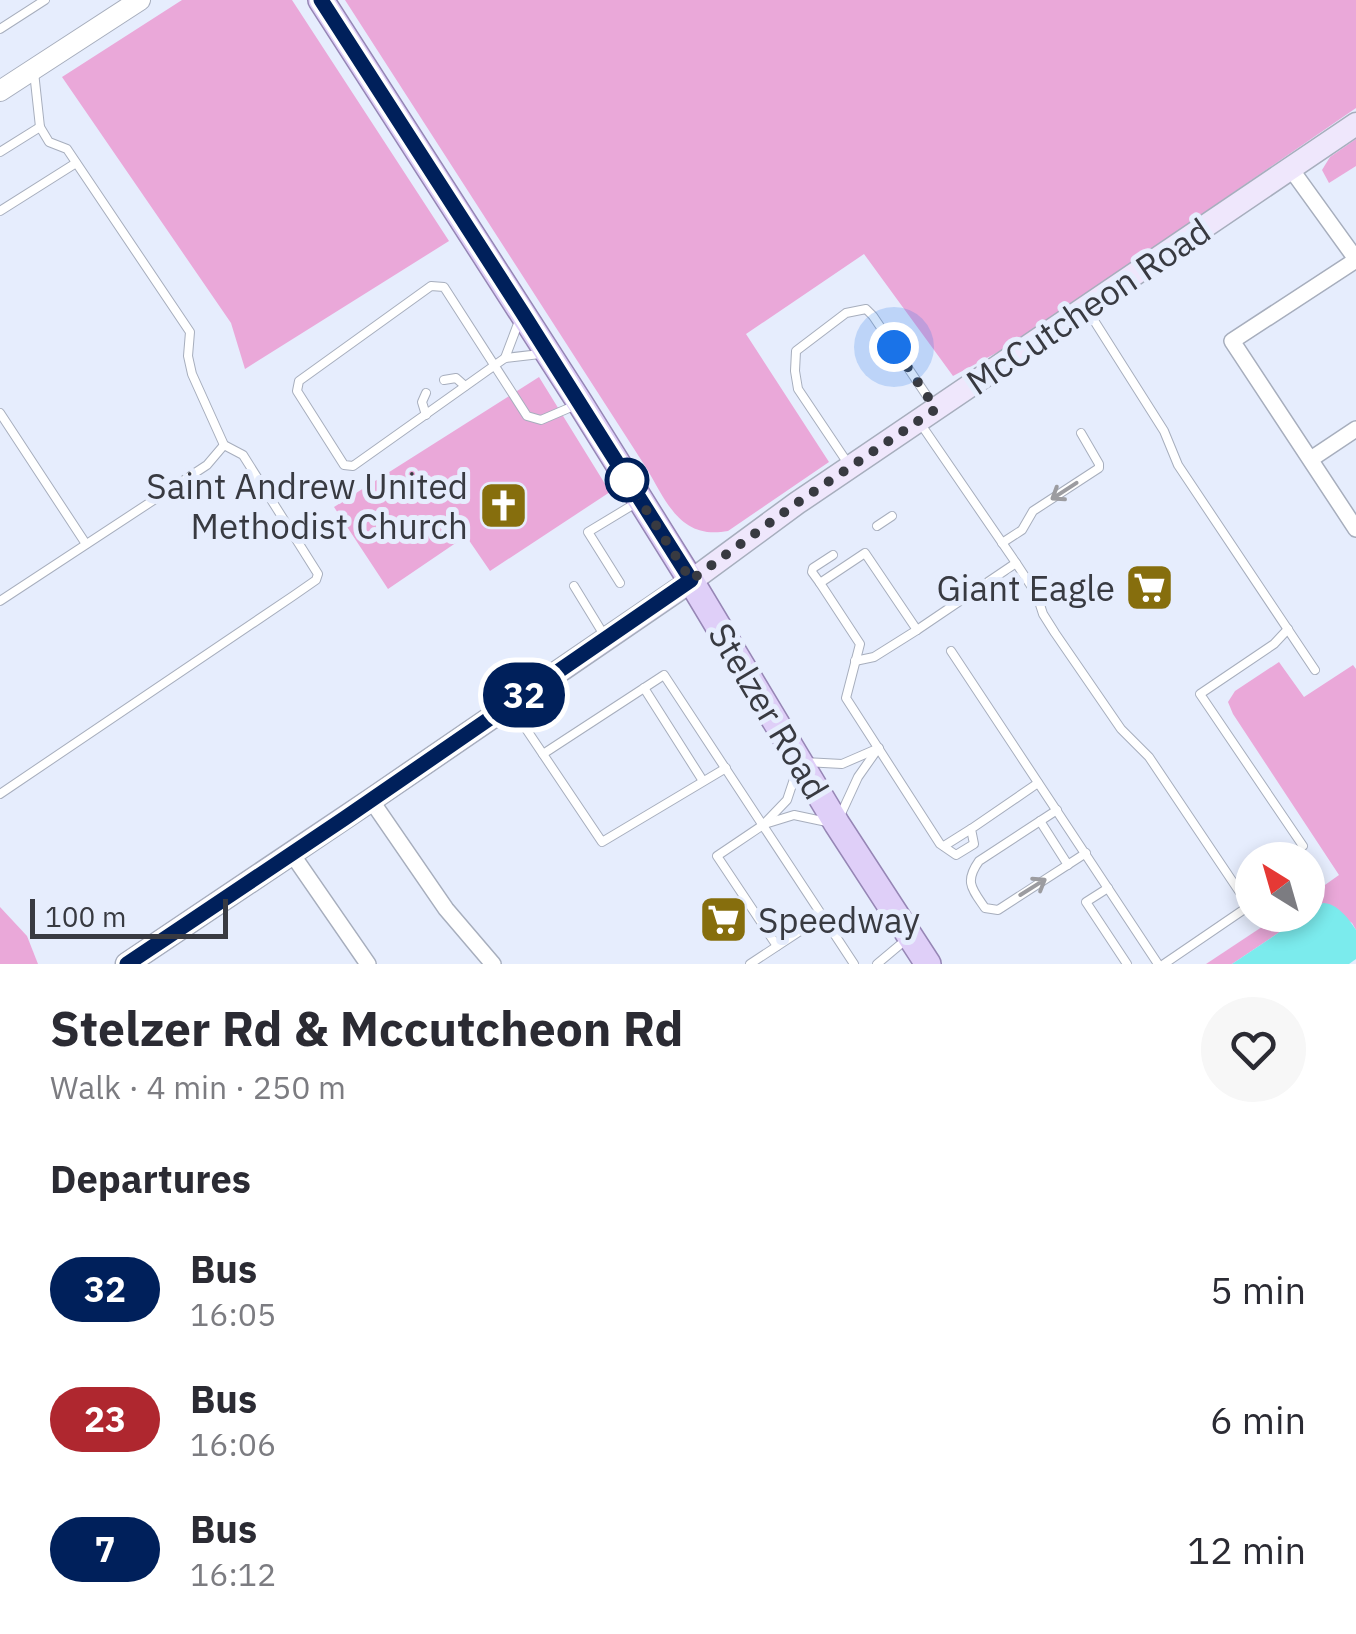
<!DOCTYPE html>
<meta charset="utf-8">
<style>
body{margin:0;font-family:"IBM Plex Sans",sans-serif;background:#f7f7f7;color:#2b2b33;height:100vh;display:flex;flex-direction:column;font-size:38px;white-space:nowrap}
*{box-sizing:border-box;margin:0}
p{font-size:32px;color:#7c7c81}
.icon{flex:none;width:55px;height:55px;fill:none;stroke:currentColor;stroke-width:2;stroke-linecap:round;stroke-linejoin:round}
.map{position:relative;height:964px;overflow:hidden}
.sheet{display:flex;flex-direction:column;background:#fff;flex:1}
.sheet>*{flex:none}
.badge{padding:0 20px;border-radius:32px;font-size:35px;line-height:65px}
.needle{width:65px;rotate:323deg}
.tools{position:absolute;left:1235px;top:842px;display:grid;gap:20px}
.tools a{display:grid;place-items:center;width:90px;height:90px;border-radius:50%;background:#fff;box-shadow:0 5px 15px #0003;font-size:50px}
.scale{position:absolute;left:30px;bottom:25px;width:198px;box-sizing:border-box;padding-left:10px;border:5px solid #383a41;border-top:0;font-size:28px;line-height:35px;white-space:nowrap;color:#383a41;-webkit-text-stroke:8px #e6edfd;paint-order:stroke}
.you{position:absolute;width:50px;height:50px;margin:-25px;border:8px solid #fff;border-radius:50%;background:#1a73e8;box-shadow:0 0 0 15px #1a73e833}
.map>.badge{position:absolute;translate:-50% -50%;box-shadow:0 0 0 5px #fff}
h2{padding:0 50px;font-size:38px;line-height:90px}
.round{display:grid;place-items:center;flex:none;width:105px;height:105px;border-radius:52px;background:#f7f7f7}
.overview{display:flex;align-items:center;justify-content:space-between;height:170px;padding:0 50px}
h1{font-size:48px;font-weight:700;line-height:75px}
ul{padding:0;list-style:none}
li{display:flex;align-items:center;gap:30px;height:130px;padding:0 50px}
li div{flex:1}
li b{display:block;font-size:38px}
li em{font-style:normal}
li .badge{min-width:110px;font-weight:700;text-align:center}
.map>svg:first-child{display:block}
</style>
<div class="map">
<svg width="1356" height="964" viewBox="0 0 1356 964">
<rect width="100%" height="100%" fill="#e6edfd"/>
<g fill="#eaa8d9">
<polygon points="182,0 292,0 449,241 245,369 231,323 62,77"/>
<path d="M345,0H1356V108L1013,344L953,376L864,254L746,334L829,462L728,531C681,540 667,503 647,469Z"/>
<polygon points="1356,139 1356,166 1329,183 1322,170 1330,157"/>
<polygon points="539,377 610,492 490,571 466,536 388,589 334,507"/>
<polygon points="1279,662 1304,697 1353,665 1356,669 1356,930 1352,923 1323,903 1308,914 1308,897 1339,875 1233,714 1228,702 1235,691"/>
<polygon points="0,907 27,936 38,964 0,964"/>
<polygon points="1280,915 1305,915 1232,964 1206,964"/>
</g>
<path fill="#7bebed" d="M1323,903C1337,903 1349,919 1356,930V959L1349,964H1232Z"/>
<g fill="none" stroke-linecap="round" stroke-linejoin="round">
<defs>
<g id="service">
<polyline points="0,29 45,0"/>
<polyline points="34,72 40,127"/>
<polyline points="0,152 40,127 49,142 67,149 190,332 188,356 192,374 224,445 243,455 318,574 316,580 293,596 0,794"/>
<polyline points="0,211 76,163"/>
<polyline points="1088,311 1164,431 1178,465 1315,670"/>
<polyline points="540,354 505,358 353,466 344,465 297,391 299,381 431,286 444,287 527,416 541,420 576,405"/>
<polyline points="505,358 519,321"/>
<polyline points="444,380 456,378 465,386"/>
<polyline points="0,413 86,544"/>
<polyline points="426,415 422,402 426,393"/>
<polyline points="920,423 1016,563 917,630 865,553 820,583 860,644 846,698 940,844 956,855 974,844 971,829 1038,783"/>
<polyline points="849,465 798,389 795,371 796,351 846,313 866,309 873,316 933,405"/>
<polyline points="877,526 892,516"/>
<polyline points="1002,543 1022,530 1033,511 1099,468 1099,464 1081,433"/>
<polyline points="1016,563 1037,595 1043,614 1055,633 1121,729 1149,757 1249,906 1164,964"/>
<polyline points="620,583 588,532 636,503"/>
<polyline points="820,583 812,572 813,568 833,555"/>
<polyline points="574,586 604,635"/>
<polyline points="0,601 207,465 224,445"/>
<polyline points="1288,629 1274,644 1200,694 1303,846"/>
<polyline points="951,651 1158,964"/>
<polyline points="855,661 874,657 917,630"/>
<polyline points="644,688 703,781"/>
<polyline points="512,708 602,842 726,768"/>
<polyline points="543,754 664,675 854,964"/>
<polyline points="805,762 842,764 879,748"/>
<path d="M1057,810L979,861C964,882 972,889 985,908L998,910L1086,853"/>
<polyline points="840,816 858,777 877,750"/>
<polyline points="1040,821 1068,865"/>
<polyline points="768,823 794,815 827,822"/>
<polyline points="944,846 971,829"/>
<polyline points="1108,888 1086,902 1127,964"/>
<polyline points="777,946 717,856 763,825 787,800 797,770"/>
<polyline points="750,964 823,916"/>
<polyline points="877,964 908,938"/>
</g>
<g id="minor">
<polyline points="1291,169 1356,259"/>
<polyline points="1356,260 1232,341 1356,529"/>
<polyline points="1311,459 1356,429"/>
<polyline points="371,800 446,909 493,964"/>
<polyline points="292,854 368,964"/>
</g>
<polyline id="tertiary" points="0,91 140,0"/>
<polyline id="secondary" points="127,964 371,800 691,581 797,503 1356,124"/>
<polyline id="primary" points="321,0 580,403 691,581 837,824 928,964"/>
</defs>
<use href="#service" stroke="#a7aebd" stroke-width="10"/>
<use href="#minor" stroke="#a7aebd" stroke-width="18"/>
<use href="#tertiary" stroke="#a7aebd" stroke-width="22"/>
<use href="#secondary" stroke="#a7aebd" stroke-width="25"/>
<use href="#primary" stroke="#9686b5" stroke-width="28"/>
<use href="#service" stroke="#fff" stroke-width="8"/>
<use href="#minor" stroke="#fff" stroke-width="15"/>
<use href="#tertiary" stroke="#fff" stroke-width="20"/>
<use href="#secondary" stroke="#efe7fc" stroke-width="22"/>
<use href="#primary" stroke="#dfcff8" stroke-width="25"/>
</g>
<defs><path id="oneway-shaft" d="M-6 0H5M1.5-3L5.5 0L1.5 3" fill="none" stroke-width="1.6" stroke-linecap="round" stroke-linejoin="round" transform="scale(2.5)"/></defs>
<g stroke="#9c9ca0">
<use href="#oneway-shaft" transform="translate(1064 491) rotate(147)"/>
<use href="#oneway-shaft" transform="translate(1033 887) rotate(-32)"/>
</g>
<g fill="none" stroke-linecap="round" stroke-linejoin="round">
<defs>
<polyline id="line" points="127,964 345,818 691,580 522,312 321,0"/>
</defs>
<use href="#line" stroke="#fff" stroke-width="22"/>
<use href="#line" stroke="#00205b" stroke-width="15"/>
<polyline stroke="#383a41" stroke-width="10" stroke-dasharray="0 18" points="627,480 691,580 797,503 936,409 894,347"/>
</g>
<defs>
<symbol id="church-square" viewBox="-11 -11 22 22"><rect x="-9" y="-9" width="18" height="18" rx="4" fill="#866e0d" stroke="#e6edfd"/><path d="M-1.2-6h2.4v3.5h3.3v2.4h-3.3V6h-2.4V-.1h-3.3v-2.4h3.3Z" fill="#fff"/></symbol>
<symbol id="supermarket-square" viewBox="-11 -11 22 22"><rect x="-9" y="-9" width="18" height="18" rx="4" fill="#866e0d" stroke="#e6edfd"/><path d="M-6-5.5h2.5l.6 2H6L4.5 2H-2.5L-4.4-4H-6ZM-1.5 3.2a1.3 1.3 0 1 0 .1 0ZM3 3.2a1.3 1.3 0 1 0 .1 0Z" fill="#fff"/></symbol>
</defs>
<g fill-rule="evenodd">
<use href="#church-square" x="476" y="478" width="55" height="55"/>
<use href="#supermarket-square" x="1122" y="560" width="55" height="55"/>
<use href="#supermarket-square" x="696" y="892" width="55" height="55"/>
</g>
<circle fill="#fff" stroke="#00205b" stroke-width="5" cx="627" cy="480" r="20"/>
<g text-anchor="middle" dominant-baseline="central" stroke-width="10" stroke-linejoin="round" paint-order="stroke">
<g font-size="35" fill="#383a41" stroke="#e6edfd">
<text transform="translate(1088 306) rotate(-34)">McCutcheon Road</text>
<text transform="translate(769 711) rotate(59)">Stelzer Road</text>
</g>
<g font-size="35" fill="#383a41" stroke="#e6edfd" text-anchor="end">
<text x="468" y="486">Saint Andrew United<tspan x="468" dy="40">Methodist Church</tspan></text>
<text x="1115" y="588">Giant Eagle</text>
<text x="758" y="920" text-anchor="start">Speedway</text>
</g>
</g>
</svg>
<div class="tools">
<a><svg class="needle" viewBox="-14 -14 28 28"><path d="M0-13l5 13h-10z" fill="#e53935"/><path d="M0 13l5-13h-10z" fill="#7c7c81"/></svg></a>
</div>
<div class="scale">100 m</div>
<div class="you" style="left:894px;top:347px"></div>
<b class="badge" style="left:524px;top:695px;background:#00205b;color:#fff">32</b>
</div>
<section class="sheet">
<div class="overview"><div><h1>Stelzer Rd &amp; Mccutcheon Rd</h1><p>Walk · 4 min · 250 m</p></div><a class="round"><svg class="icon" aria-label="heart" viewBox="0 0 24 24"><path d="M12 20l-8-8c-3-5 5-10 8-4 3-6 11-1 8 4z"/></svg></a></div>
<h2>Departures</h2>
<ul>
<li><span class="badge" style="background:#00205b;color:#fff">32</span><div><b>Bus</b><p>16:05</p></div><em>5 min</em></li>
<li><span class="badge" style="background:#af272f;color:#fff">23</span><div><b>Bus</b><p>16:06</p></div><em>6 min</em></li>
<li><span class="badge" style="background:#00205b;color:#fff">7</span><div><b>Bus</b><p>16:12</p></div><em>12 min</em></li>
</ul>
</section>
